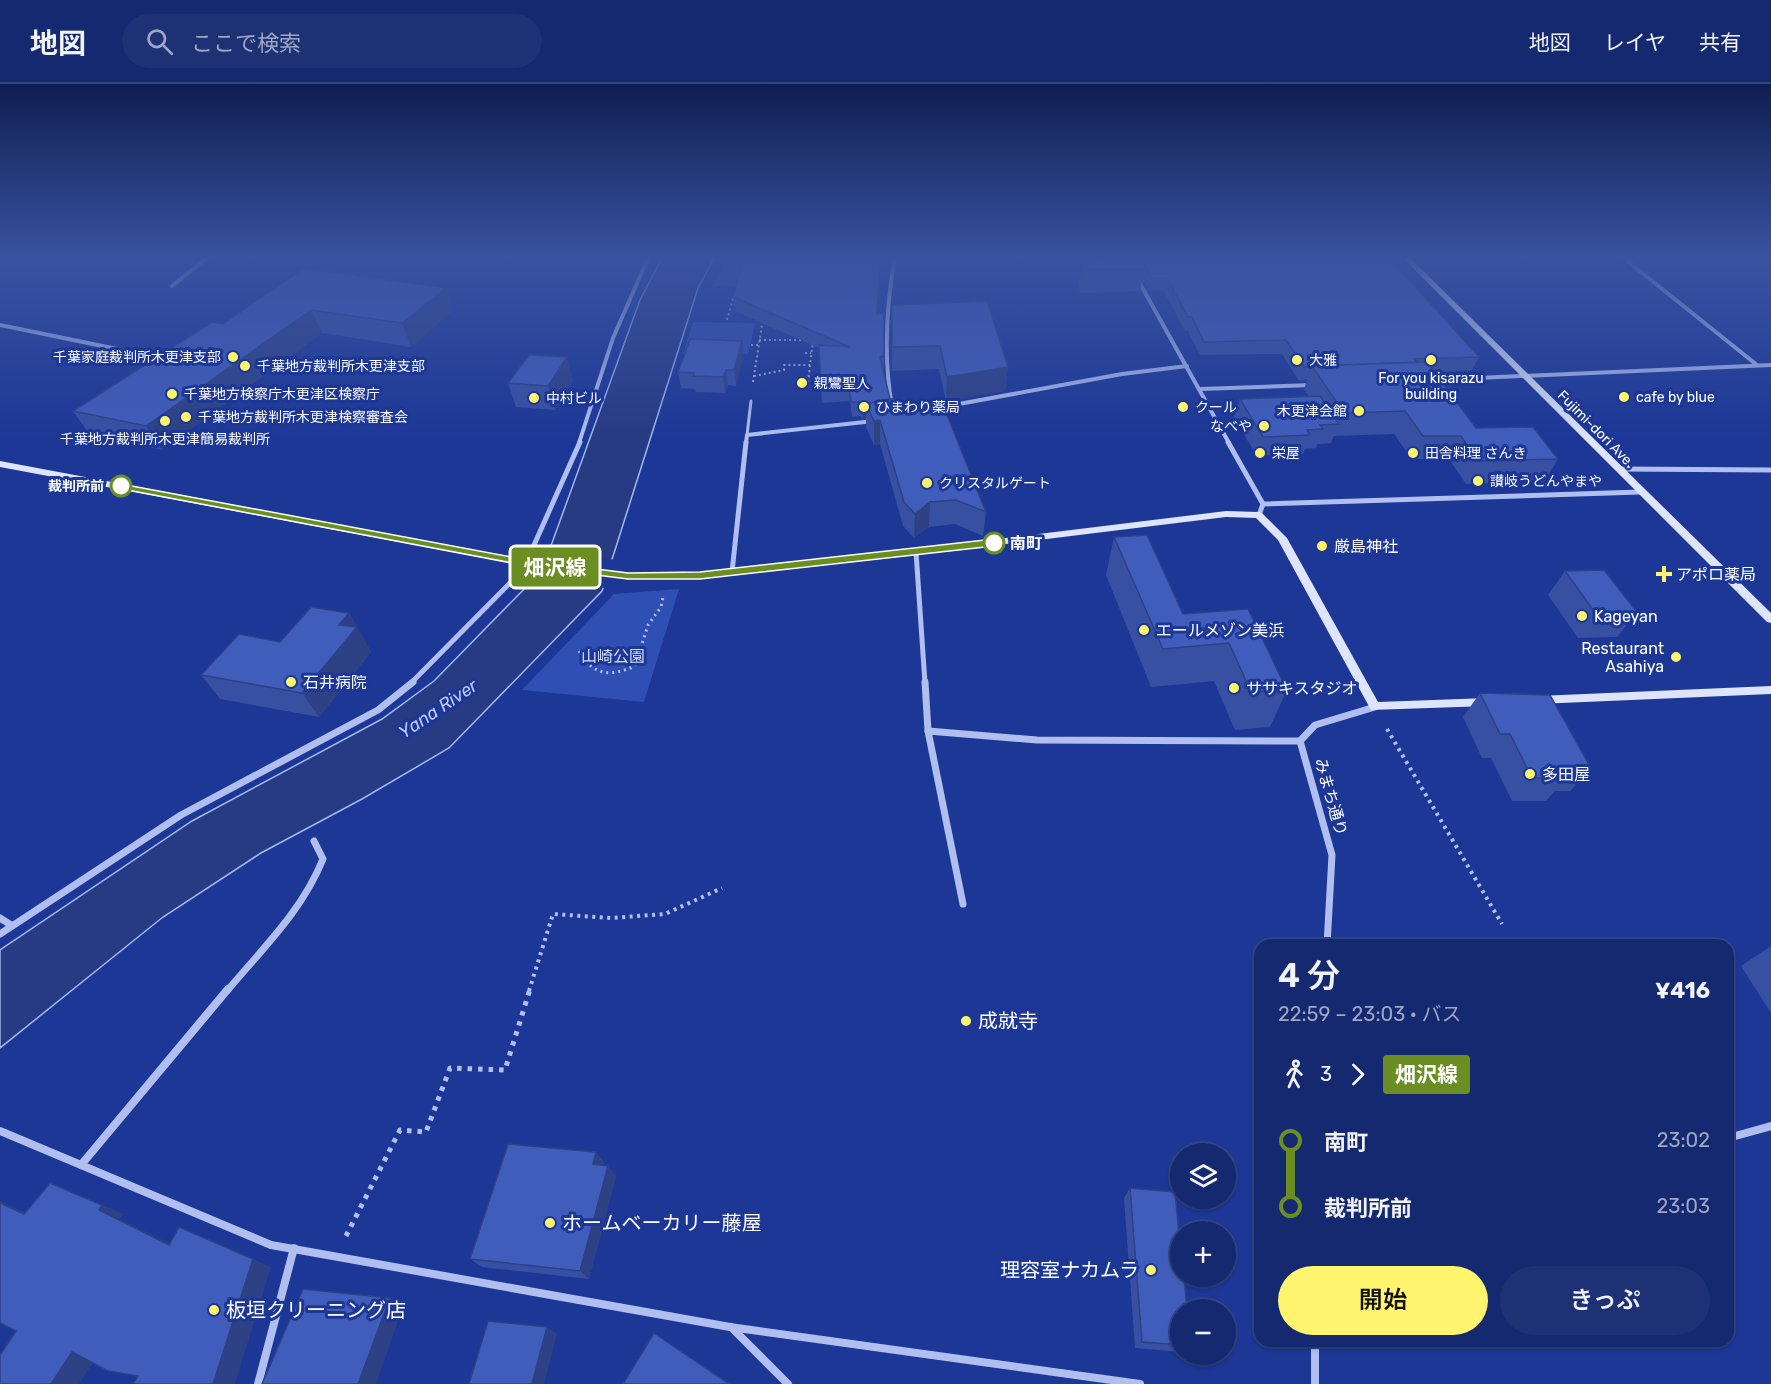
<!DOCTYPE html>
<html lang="ja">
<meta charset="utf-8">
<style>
body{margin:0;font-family:Rubik,"Noto Sans JP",sans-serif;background:#1e3175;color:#f1f3f6;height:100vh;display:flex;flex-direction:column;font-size:22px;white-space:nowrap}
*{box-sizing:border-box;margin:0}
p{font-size:20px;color:#9da6c3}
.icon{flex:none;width:33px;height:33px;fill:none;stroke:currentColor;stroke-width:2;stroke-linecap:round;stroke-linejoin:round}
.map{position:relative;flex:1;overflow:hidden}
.sheet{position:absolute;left:1254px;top:855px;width:480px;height:408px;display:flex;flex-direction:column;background:#152970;border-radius:18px;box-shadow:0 2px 4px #0004,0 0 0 2px #344583}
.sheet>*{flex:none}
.badge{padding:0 12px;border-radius:4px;font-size:21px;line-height:39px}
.tools{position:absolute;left:1170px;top:1059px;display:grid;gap:12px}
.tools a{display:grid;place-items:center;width:66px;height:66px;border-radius:50%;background:#152970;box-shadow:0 2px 4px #0004,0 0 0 2px #344583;font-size:30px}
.map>.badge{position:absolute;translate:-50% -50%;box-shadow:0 0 0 3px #fff}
.legs{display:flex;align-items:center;gap:9px;height:66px;padding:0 24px;font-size:20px}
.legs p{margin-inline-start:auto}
.headline{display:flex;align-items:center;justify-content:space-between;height:102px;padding:0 24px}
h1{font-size:33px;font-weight:600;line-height:45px}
.action{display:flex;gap:12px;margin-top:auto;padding:12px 24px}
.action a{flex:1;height:69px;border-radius:36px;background:#fff46e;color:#111;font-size:24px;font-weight:600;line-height:69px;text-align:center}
.action a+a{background:#1e3175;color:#f1f3f6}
ul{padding:0 24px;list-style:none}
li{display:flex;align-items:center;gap:21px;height:66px;font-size:22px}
li i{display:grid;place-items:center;width:9px;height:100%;margin:0 8px;background:currentColor}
li i::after{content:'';width:15px;height:15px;margin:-8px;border:4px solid;border-radius:50%;background:#152970}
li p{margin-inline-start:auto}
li:first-child i{background:linear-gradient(#0000 50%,currentColor 0)}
li:last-child i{background:linear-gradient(currentColor 50%,#0000 0)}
header{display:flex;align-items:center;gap:36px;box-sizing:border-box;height:84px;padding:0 30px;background:#152970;border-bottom:2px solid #344583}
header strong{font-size:28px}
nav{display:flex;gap:33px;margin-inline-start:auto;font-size:21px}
.search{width:420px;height:54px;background:#1e3175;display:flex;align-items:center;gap:15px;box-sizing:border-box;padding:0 21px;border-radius:33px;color:#9da6c3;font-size:22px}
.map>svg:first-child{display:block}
</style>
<header>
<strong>地図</strong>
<div class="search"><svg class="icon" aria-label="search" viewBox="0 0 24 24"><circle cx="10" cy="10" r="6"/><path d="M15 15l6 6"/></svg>ここで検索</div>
<nav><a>地図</a><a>レイヤ</a><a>共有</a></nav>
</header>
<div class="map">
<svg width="1771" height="1300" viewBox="0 0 1771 1300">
<rect width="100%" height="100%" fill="#1c3796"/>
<g fill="#304fb4">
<polygon points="729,172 805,172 800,203 714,202"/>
<polygon points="693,238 755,239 748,270 683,270"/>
<polygon points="679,505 644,618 522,606 614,510"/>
</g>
<polygon fill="#273b84" stroke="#a3b7f1" stroke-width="1.5" points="663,172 715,172 698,204 602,507 449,664 362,715 261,769 163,833 0,964 0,866 192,737 382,635 434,597 531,498 552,459 640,216"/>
<polygon fill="#1c3796" points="546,467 616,476 606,504 528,499"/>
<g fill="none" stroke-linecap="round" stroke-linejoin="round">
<g stroke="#b0bff0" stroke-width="2" stroke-dasharray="2 3" stroke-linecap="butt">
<polyline points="727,236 734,211"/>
<polyline points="759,256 806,256"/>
<polyline points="751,261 758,261"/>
<polyline points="805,269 811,269"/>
<polyline points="754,292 784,286 784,281 810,281"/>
<polyline points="753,298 762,241"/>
<polyline points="808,298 813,257"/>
</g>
<path stroke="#b0bff0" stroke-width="3" stroke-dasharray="2 4" stroke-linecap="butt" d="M579,567C594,592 610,593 635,582L648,541L661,523L663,513"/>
<g stroke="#b0bff0" stroke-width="4" stroke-dasharray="3 4.5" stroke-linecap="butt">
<polyline points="1387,645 1502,840"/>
<polyline points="529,907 553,830 611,834 665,830 722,804"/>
</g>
<polyline stroke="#b0bff0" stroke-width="5" stroke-dasharray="4.5 6" stroke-linecap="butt" points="346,1152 400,1046 426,1048 450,984 505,986 530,905"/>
<polyline stroke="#b0bff0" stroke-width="3" points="747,351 751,317"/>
<g stroke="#b0bff0" stroke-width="4">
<polyline points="1621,172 1757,281"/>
<polyline points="1138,196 1229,359"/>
<polyline points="172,202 209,172"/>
<polyline points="0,241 161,274"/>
<polyline points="1433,296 1771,281"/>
<polyline points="1201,305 1312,301"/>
<path d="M892,323C883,272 886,223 895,172"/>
<polyline points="937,324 1122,290 1187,282"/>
<polyline points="579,359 613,254 649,172"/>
<polyline points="746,359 747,351 874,337"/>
</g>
<g stroke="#b0bff0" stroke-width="5">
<polyline points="1228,358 1263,420 1259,431"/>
<polyline points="1619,385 1771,386"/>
<polyline points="1263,420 1640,408"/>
<polyline points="916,468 925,599"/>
<polyline points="732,488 746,358"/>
<polyline points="411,599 511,498 526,479 580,358"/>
</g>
<g stroke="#b0bff0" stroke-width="7">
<polyline points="925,598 928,647 963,820"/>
<polyline points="928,647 1037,656 1300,657"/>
<polyline points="0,834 11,841"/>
<polyline points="0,850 181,731 378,626 413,598"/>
<polyline points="1327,861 1332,771 1300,657 1315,641 1375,623"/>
<path d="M227,907C263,864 302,827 323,775L314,757"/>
</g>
<g stroke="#b0bff0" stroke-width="8">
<polyline points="0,1047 271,1161 730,1243 1140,1300"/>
<polyline points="1728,1054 1771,1042"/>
<polyline points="81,1081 228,905"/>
<polyline points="731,1243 788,1300"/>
<polyline points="1315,1257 1315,1300"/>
<polyline points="258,1300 294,1164"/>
</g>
<g fill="#dde4fb" fill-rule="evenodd">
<polygon points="1401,172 1408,172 1771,529 1771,539 1767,538"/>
<polygon points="0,377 533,477 629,489 700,488 916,465 1226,427 1259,428 1262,429 1287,454 1378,618 1488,614 1494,618 1488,622 1371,626 1278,456 1256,434 1226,433 916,471 700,494 629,495 533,483 0,383"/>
<polygon points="1771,602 1771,610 1538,620 1532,616 1538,612"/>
</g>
</g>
<g fill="#3750a2">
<polygon points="880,172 878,230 884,229 884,287 883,287 890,315 898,321 986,428 983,452 955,440 929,443 914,454 903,442 880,360 874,361 866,343 866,335 863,336 861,332 852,333 850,317 822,319 819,264 735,227 733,213"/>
<polygon points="1138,172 1377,172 1479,273 1472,286 1434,288 1476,344 1558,375 1544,398 1466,400 1449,375 1412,375 1394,350 1334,352 1331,359 1317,360 1316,364 1305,365 1303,370 1257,372 1234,334 1240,315 1309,313 1304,305 1307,296 1299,297 1282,270 1200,271 1188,247 1185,247 1164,207 1149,207 1142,195 1140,207 1080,209 1079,203 1082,180 1138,173"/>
<polygon points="304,184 453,226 411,263 322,249 162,366 90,351 73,327 223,240"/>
<polygon points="892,221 1008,283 1005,307 946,317 939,285 892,287"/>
<polygon points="742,257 743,273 736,302 728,301 725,309 696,308 695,305 681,304 678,288"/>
<polygon points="573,297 555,326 516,323 508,299"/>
<polygon points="1114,453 1183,530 1248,525 1287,606 1270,643 1235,646 1214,597 1151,603 1106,491"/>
<polygon points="1565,487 1637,528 1617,553 1578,554 1548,511"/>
<polygon points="349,529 371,568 319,633 220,615 201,591"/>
<polygon points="1480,609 1591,684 1570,707 1555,707 1546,717 1512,717 1491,674 1482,674 1463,633"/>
<polygon points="1771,862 1771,929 1741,882"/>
<polygon points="596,1068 604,1079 603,1081 616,1092 589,1195 482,1183 470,1175"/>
<polygon points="1130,1104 1180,1226 1180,1268 1135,1264 1124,1114"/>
</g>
<g fill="#2d4184">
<polygon points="880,172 880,182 877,244 877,230"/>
<polygon points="446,204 453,226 411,263 402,239"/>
<polygon points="311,226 322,249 162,366 146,342"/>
<polygon points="742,257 743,273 736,302 734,286"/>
<polygon points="567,273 573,297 555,326 548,302"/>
<polygon points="1008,283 1005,307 946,317 947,293"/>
<polygon points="726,286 728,301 725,309 723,293"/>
<polygon points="866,320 866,335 863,336 862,321"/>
<polygon points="880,336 880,360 874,361 874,337"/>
<polygon points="930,418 929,443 914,454 915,430"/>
<polygon points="349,529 371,568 319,633 302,609 339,541"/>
<polygon points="596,1068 604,1079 601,1090 593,1080"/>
<polygon points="608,1082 616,1092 589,1195 580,1187"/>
<polygon points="0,1117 48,1139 24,1130 0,1119"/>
<polygon points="102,1121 124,1130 120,1135 189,1169 169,1161 99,1126"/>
<polygon points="253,1175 271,1183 235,1300 213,1300"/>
<polygon points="390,1214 404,1220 376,1300 358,1300"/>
<polygon points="547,1243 557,1250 544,1300 532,1300"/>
<polygon points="72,1268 96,1274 79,1300 51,1300"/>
</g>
<g fill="#405dbc" stroke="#2d4184" stroke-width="1.5">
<polygon points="747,172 880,172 877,230 884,229 884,272 880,273 890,315 862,321 861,318 851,318 849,303 821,304 819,261 850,263 733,213 739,190"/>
<polygon points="1108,172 1137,172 1144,185 1083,186 1082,180"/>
<polygon points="1139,172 1377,172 1381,177 1391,176 1479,273 1414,275 1417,278 1304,283 1286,256 1204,258 1192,233 1188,233 1167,194 1152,194"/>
<polygon points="304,184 446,204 402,239 311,226 146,342 73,327 212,238 223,240"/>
<polygon points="987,217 1008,283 947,293 940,262 892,263 892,221"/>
<polygon points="690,255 742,257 734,286 726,286 723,293 693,292 694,289 678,288"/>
<polygon points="529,271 567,273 548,302 508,299"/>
<polygon points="1427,278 1476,344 1533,343 1558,375 1478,377 1461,352 1423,352 1405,327 1344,329 1312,282"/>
<polygon points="1320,312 1339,340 1320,341 1323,345 1307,346 1310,351 1263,353 1240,315"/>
<polygon points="896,314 898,321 941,316 986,428 956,416 930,418 915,430 904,418 880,336 874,337 866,320"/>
<polygon points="1147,451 1183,530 1248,525 1287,606 1251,608 1229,559 1163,565 1114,453"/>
<polygon points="1604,486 1637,528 1596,530 1565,487"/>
<polygon points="311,523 349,529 339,541 357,543 302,609 201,591 239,550 280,558"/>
<polygon points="1480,609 1550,611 1591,684 1561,683 1566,694 1532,694 1510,650 1500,650"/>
<polygon points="508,1060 596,1068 593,1080 608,1082 580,1187 470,1175"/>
<polygon points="50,1099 102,1121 99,1126 169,1161 179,1143 253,1175 213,1300 133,1300 138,1292 108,1287 72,1268 51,1300 0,1300 0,1271 16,1247 0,1239 0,1119 24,1130"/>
<polygon points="1130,1104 1175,1108 1180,1161 1180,1192 1184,1192 1187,1226 1180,1226 1180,1261 1142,1258"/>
<polygon points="303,1205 390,1214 358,1300 262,1300"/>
<polygon points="488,1237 547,1243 532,1300 469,1300"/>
<polygon points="654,1249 729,1300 623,1300"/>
</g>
<linearGradient id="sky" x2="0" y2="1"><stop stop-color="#0f1e52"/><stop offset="0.49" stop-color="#3a53a0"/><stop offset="1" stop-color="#3a53a0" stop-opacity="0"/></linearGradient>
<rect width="1771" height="354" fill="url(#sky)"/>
<polygon fill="#6b8e23" stroke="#fff" stroke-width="1.5" points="121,400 533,477 628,489 700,488 994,455 999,459 994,462 700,495 628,495 533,483 117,404 117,400"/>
<g fill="#fff46e" stroke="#1c3796" stroke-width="2">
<circle cx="233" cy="273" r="6"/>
<circle cx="1297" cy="276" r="6"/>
<circle cx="1431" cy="276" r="6"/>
<circle cx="245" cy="282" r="6"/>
<circle cx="802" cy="299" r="6"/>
<circle cx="172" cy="310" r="6"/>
<circle cx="1624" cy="313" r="6"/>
<circle cx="534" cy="314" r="6"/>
<circle cx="864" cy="323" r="6"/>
<circle cx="1183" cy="323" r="6"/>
<circle cx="1359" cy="327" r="6"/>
<circle cx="186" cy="333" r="6"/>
<circle cx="165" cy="337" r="6"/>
<circle cx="1264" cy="342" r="6"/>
<circle cx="1260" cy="369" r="6"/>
<circle cx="1413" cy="369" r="6"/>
<circle cx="1478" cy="397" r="6"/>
<circle cx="927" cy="399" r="6"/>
<circle cx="1322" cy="462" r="6"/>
<path d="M1661 481h6v6h6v6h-6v6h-6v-6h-6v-6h6z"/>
<circle cx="1582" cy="532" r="6"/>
<circle cx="1144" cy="546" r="6"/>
<circle cx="1676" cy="573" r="6"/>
<circle cx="291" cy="598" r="6"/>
<circle cx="1234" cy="604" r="6"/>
<circle cx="1530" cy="690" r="6"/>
<circle cx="966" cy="937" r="6"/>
<circle cx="550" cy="1139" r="6"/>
<circle cx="1151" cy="1186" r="6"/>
<circle cx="214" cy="1226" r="6"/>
</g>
<g fill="#fff" stroke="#6b8e23" stroke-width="3">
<circle cx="121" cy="402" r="10"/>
<circle cx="994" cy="459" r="10"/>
</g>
<g text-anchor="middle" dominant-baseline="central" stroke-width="6" stroke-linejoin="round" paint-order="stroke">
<g font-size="14" fill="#fff" stroke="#1c3796" text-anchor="start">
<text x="221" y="273" text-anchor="end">千葉家庭裁判所木更津支部</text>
<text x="1309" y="276">大雅</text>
<text x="257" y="282">千葉地方裁判所木更津支部</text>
<text x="1431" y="294" text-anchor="middle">For you kisarazu<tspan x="1431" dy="16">building</tspan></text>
<text x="814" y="299">親鸞聖人</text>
<text x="184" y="310">千葉地方検察庁木更津区検察庁</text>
<text x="1636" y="313">cafe by blue</text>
<text x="546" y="314">中村ビル</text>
<text x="876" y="323">ひまわり薬局</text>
<text x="1195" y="323">クール</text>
<text x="1347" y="327" text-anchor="end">木更津会館</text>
<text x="198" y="333">千葉地方裁判所木更津検察審査会</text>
<text x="1252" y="342" text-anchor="end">なべや</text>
<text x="165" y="355" text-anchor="middle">千葉地方裁判所木更津簡易裁判所</text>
<text x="1272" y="369">栄屋</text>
<text x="1425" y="369">田舎料理 さんき</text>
<text x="1490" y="397">讃岐うどんやまや</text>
<text x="939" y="399">クリスタルゲート</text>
</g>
<g font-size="14" fill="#fff" stroke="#1c3796">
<text transform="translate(1596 345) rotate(45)">Fujimi-dori Ave.</text>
</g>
<g font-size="14" font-weight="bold" fill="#fff" stroke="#1c3796" text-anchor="end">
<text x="104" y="402">裁判所前</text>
</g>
<g font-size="16" font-weight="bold" fill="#fff" stroke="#1c3796" text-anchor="start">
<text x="1010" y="459">南町</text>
</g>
<g font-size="16" fill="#fff" stroke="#1c3796" text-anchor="start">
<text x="1334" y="462">厳島神社</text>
<text x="1676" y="490">アポロ薬局</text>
<text x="1594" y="532">Kageyan</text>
<text x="1156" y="546">エールメゾン美浜</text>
<text x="1664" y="564" text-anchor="end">Restaurant<tspan x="1664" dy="18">Asahiya</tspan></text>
<text x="303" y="598">石井病院</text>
<text x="1246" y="604">ササキスタジオ</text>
<text x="1542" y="690">多田屋</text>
</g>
<g font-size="16" fill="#d6dffb" stroke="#1c3796">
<text x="613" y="572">山崎公園</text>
</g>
<g font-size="16" fill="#fff" stroke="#1c3796">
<text transform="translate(1331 713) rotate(74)">みまち通り</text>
</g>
<g font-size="18" font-style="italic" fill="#bccaf6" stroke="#1c3796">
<text transform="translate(438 625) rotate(-34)">Yana River</text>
</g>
<g font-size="20" fill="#fff" stroke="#1c3796" text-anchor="start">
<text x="978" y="937">成就寺</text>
<text x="562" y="1139">ホームベーカリー藤屋</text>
<text x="1139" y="1186" text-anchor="end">理容室ナカムラ</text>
<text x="226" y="1226">板垣クリーニング店</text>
</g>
</g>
</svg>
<div class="tools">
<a><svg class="icon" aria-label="layers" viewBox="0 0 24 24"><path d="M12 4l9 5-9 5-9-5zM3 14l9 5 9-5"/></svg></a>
<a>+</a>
<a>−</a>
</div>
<b class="badge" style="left:555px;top:483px;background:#6b8e23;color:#fff">畑沢線</b>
<section class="sheet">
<div class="headline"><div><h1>4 分</h1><p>22:59 – 23:03 · バス</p></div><b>¥416</b></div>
<div class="legs"><svg class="icon" aria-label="walk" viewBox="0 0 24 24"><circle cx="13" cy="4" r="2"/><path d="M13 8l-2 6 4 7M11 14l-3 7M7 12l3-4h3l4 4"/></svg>3<svg class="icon" aria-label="forward" viewBox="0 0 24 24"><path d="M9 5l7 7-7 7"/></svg><b class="badge" style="background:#6b8e23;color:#fff">畑沢線</b></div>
<ul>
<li><i style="color:#6b8e23"></i><b>南町</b><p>23:02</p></li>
<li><i style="color:#6b8e23"></i><b>裁判所前</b><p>23:03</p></li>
</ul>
<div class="action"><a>開始</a><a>きっぷ</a></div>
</section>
</div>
